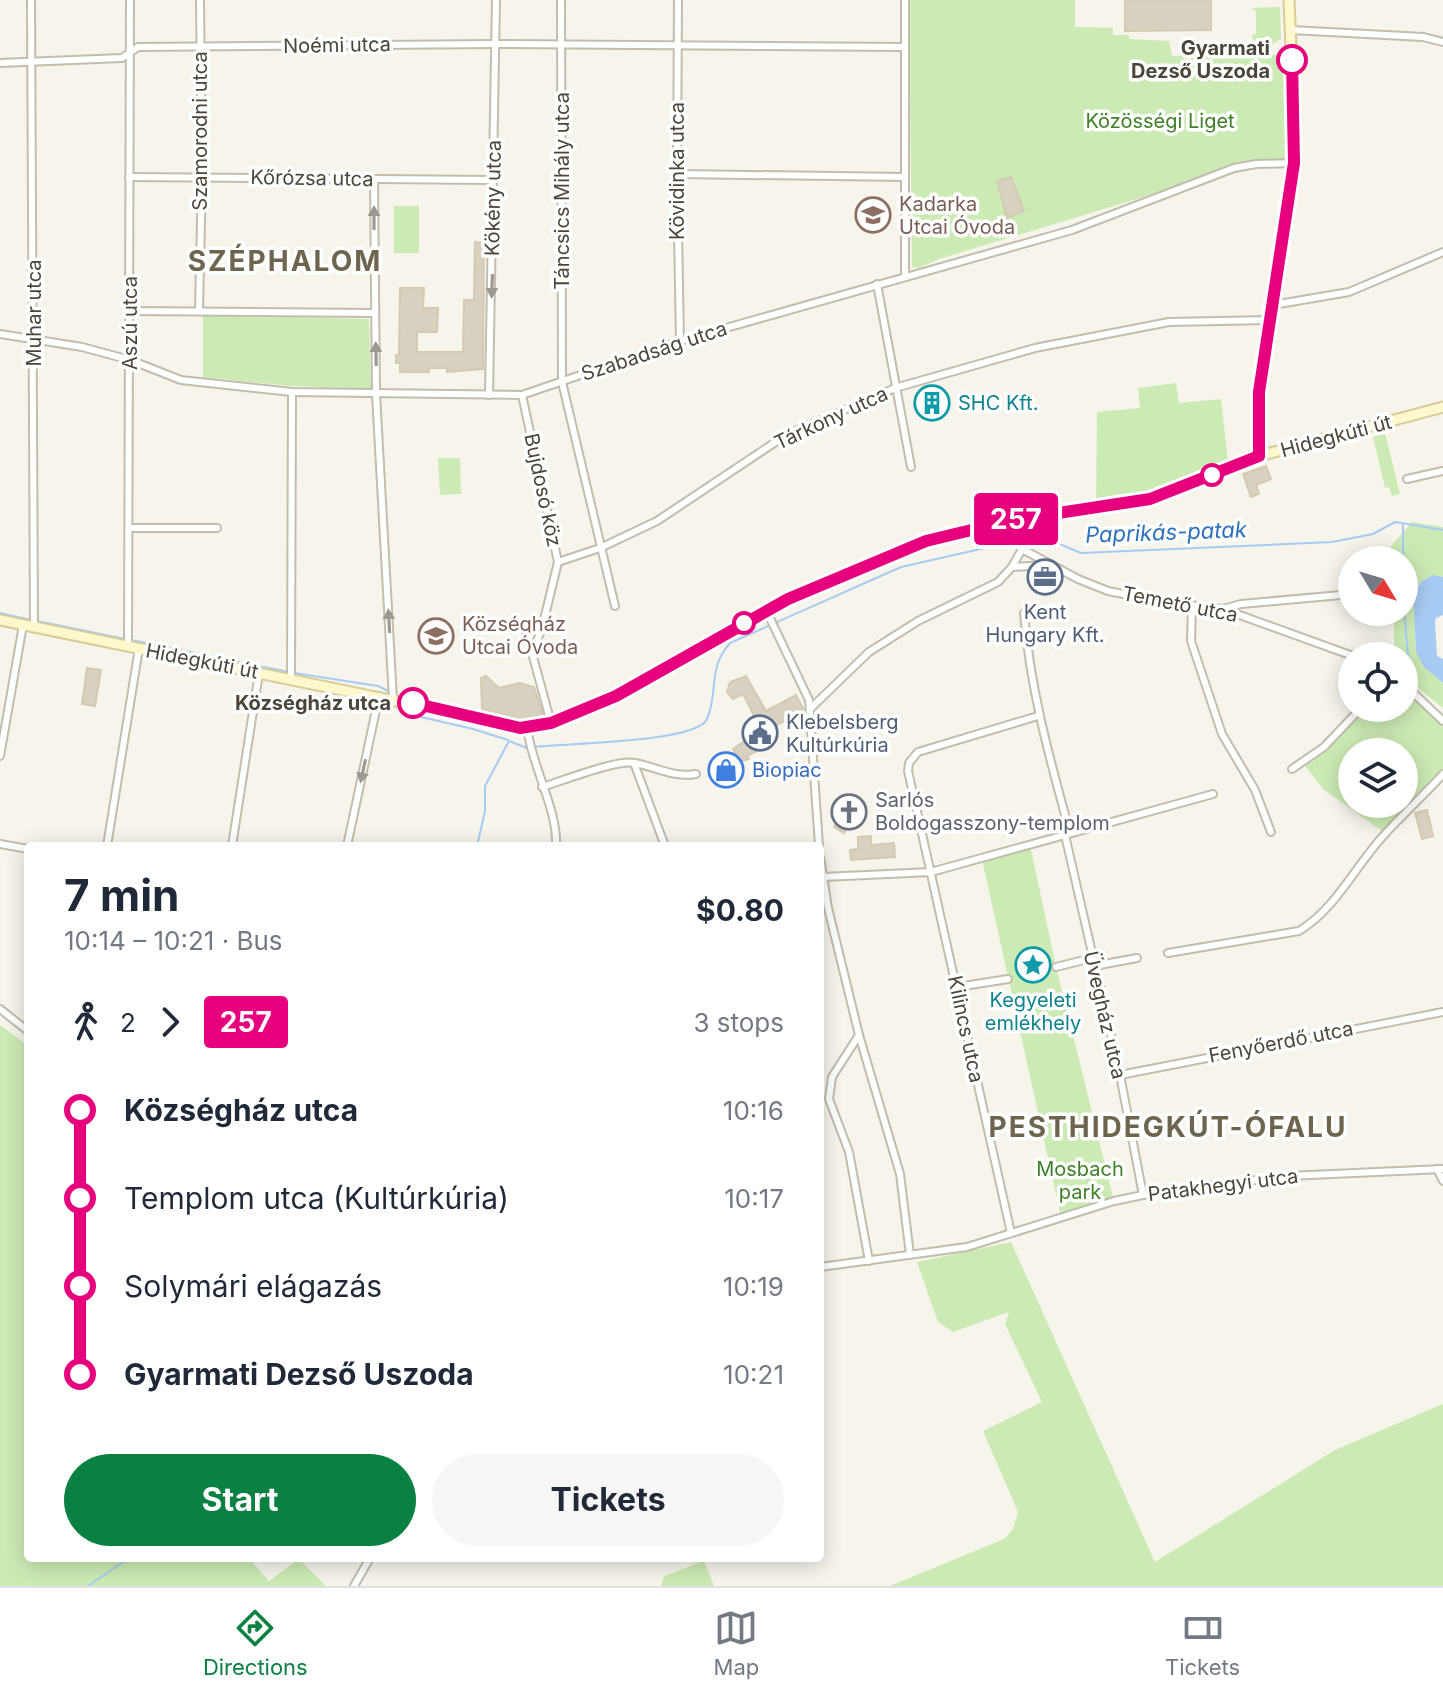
<!DOCTYPE html>
<meta charset="utf-8">
<style>
body{margin:0;font-family:Inter,sans-serif;background:#f6f6f7;color:#1f2937;height:100vh;display:flex;flex-direction:column;font-size:30px;white-space:nowrap}
*{box-sizing:border-box;margin:0}
p{font-size:26px;color:#747a83}
.icon{flex:none;width:44px;height:44px;fill:none;stroke:currentColor;stroke-width:2;stroke-linecap:round;stroke-linejoin:round}
.map{position:relative;flex:1;overflow:hidden}
.details{position:absolute;left:24px;top:842px;width:800px;height:720px;display:flex;flex-direction:column;background:#fff;border-radius:8px;box-shadow:0 4px 20px #0003}
.details>*{flex:none}
.badge{padding:0 16px;border-radius:6px;font-size:28px;line-height:52px}
.needle{width:52px;rotate:128deg}
.controls{position:absolute;left:1338px;top:546px;display:grid;gap:16px}
.controls a{display:grid;place-items:center;width:80px;height:80px;border-radius:50%;background:#fff;box-shadow:0 4px 20px #0003;font-size:40px}
.map>.badge{position:absolute;translate:-50% -50%;box-shadow:0 0 0 4px #fff}
.legs{display:flex;align-items:center;gap:12px;height:88px;padding:0 40px;font-size:26px}
.legs p{margin-inline-start:auto}
.overview{display:flex;align-items:center;justify-content:space-between;height:136px;padding:0 40px}
h1{font-size:44px;font-weight:700;line-height:60px}
.primary-button{display:flex;gap:16px;margin-top:auto;padding:16px 40px}
.primary-button a{flex:1;height:92px;border-radius:48px;background:#0b8043;color:#fff;font-size:32px;font-weight:700;line-height:92px;text-align:center}
.primary-button a+a{background:#f6f6f7;color:#1f2937}
ul{padding:0 40px;list-style:none}
li{display:flex;align-items:center;gap:28px;height:88px;font-size:30px}
li i{display:grid;place-items:center;width:12px;height:100%;margin:0 10px;background:currentColor}
li i::after{content:'';width:20px;height:20px;margin:-10px;border:6px solid;border-radius:50%;background:#fff}
li p{margin-inline-start:auto}
li:first-child i{background:linear-gradient(#0000 50%,currentColor 0)}
li:last-child i{background:linear-gradient(currentColor 50%,#0000 0)}
.tab-bar{display:flex;justify-content:space-around;align-items:center;height:112px;border-top:2px solid #e0e1e3;background:#fff;font-size:22px;color:#747a83}
.tab-bar a{display:grid;justify-items:center;gap:4px}
.tab-bar .on{color:#0b8043}
.map>svg:first-child{display:block}
</style>
<div class="map">
<svg width="1443" height="1586" viewBox="0 0 1443 1586">
<rect width="100%" height="100%" fill="#f6f4eb"/>
<g fill="#ccebb4" fill-rule="evenodd">
<polygon points="909,0 1075,0 1075,27 1113,28 1113,35 1129,35 1129,39 1169,41 1172,56 1278,55 1287,63 1289,160 1233,165 1163,191 939,259 919,268 912,267"/>
<polygon points="1280,7 1281,39 1272,44 1254,41 1251,35 1256,34 1256,11 1251,8"/>
<rect x="394" y="206" width="25" height="47"/>
<polygon points="203,315 369,319 371,389 291,386 203,377"/>
<path d="M1176,383L1179,403L1221,399L1228,461C1184,479 1145,499 1096,503L1097,412L1140,408L1138,388Z"/>
<polygon points="1385,433 1400,494 1392,496 1389,487 1385,488 1373,437"/>
<polygon points="438,458 460,458 461,494 440,495"/>
<path d="M1412,522L1443,527V577C1411,572 1413,601 1415,624C1415,634 1414,646 1418,655C1423,668 1433,674 1443,683V708L1404,677V656H1394V612H1404V560H1392L1391,546Z"/>
<path d="M1404,684L1443,721V774L1385,833L1323,789L1303,763L1361,708H1404ZM1352,752H1404V804H1352Z"/>
<polygon points="1030,845 1056,967 1114,1201 1061,1217 982,859"/>
<polygon points="0,1025 28,1046 28,1558 248,1558 269,1581 299,1559 326,1586 0,1586"/>
<polygon points="1011,1242 1155,1562 1335,1450 1443,1404 1443,1586 890,1586 1004,1539 1013,1529 1018,1512 983,1431 1042,1402 1005,1324 1009,1312 953,1332 938,1322 917,1262"/>
<polygon points="704,1561 714,1586 661,1586 664,1576"/>
</g>
<polygon fill="#a7ccf3" points="1433,575 1443,577 1443,615 1436,618 1435,622 1437,656 1443,659 1443,683 1424,667 1416,652 1413,593 1422,581"/>
<g fill="none" stroke-linecap="round" stroke-linejoin="round">
<g stroke="#a7ccf3" stroke-width="2">
<polyline points="132,307 133,180"/>
<polyline points="169,308 242,309"/>
<polyline points="1403,525 1403,560"/>
<polyline points="1022,539 1038,535 1081,553 1332,542 1373,534 1395,522 1443,530"/>
<polyline points="1404,611 1410,676"/>
<polyline points="0,613 31,620"/>
<polyline points="37,621 125,639"/>
<polyline points="131,640 294,673 378,686 388,691"/>
<polyline points="421,717 473,729 508,740"/>
<path d="M533,747C562,743 697,743 707,719C719,691 707,669 730,643L901,567L1016,541"/>
<polyline points="477,846 485,811 485,786 509,741 527,748"/>
<polyline points="88,1586 129,1558"/>
</g>
</g>
<g fill="#d8d1c0" stroke="#d3cab3" stroke-width="2">
<polygon points="1125,0 1211,0 1211,30 1125,31"/>
<polygon points="1011,177 1024,211 1007,218 997,181"/>
<polygon points="475,242 484,243 483,369 447,372 447,368 429,368 429,372 400,372 400,363 396,363 396,355 399,355 400,288 424,288 423,308 438,308 437,332 417,332 417,352 463,352 464,300 474,300"/>
<polygon points="1266,466 1271,479 1256,485 1259,494 1251,497 1243,474"/>
<polygon points="87,668 101,670 95,706 82,704"/>
<polygon points="486,676 499,688 520,683 534,687 543,715 521,719 482,709 481,678"/>
<polygon points="746,676 766,711 796,695 804,710 773,727 776,736 772,737 775,742 747,756 749,759 743,761 742,759 739,760 733,749 749,738 747,734 760,727 743,694 733,699 727,692 730,682"/>
<polygon points="849,800 859,806 844,833 834,827"/>
<polygon points="1427,810 1433,836 1422,839 1415,813"/>
<polygon points="871,836 871,845 894,843 895,857 851,860 850,850 858,849 858,837"/>
</g>
<g fill="none" stroke-linecap="round" stroke-linejoin="round">
<defs>
<g id="street">
<polyline points="31,0 34,627"/>
<polyline points="561,0 562,382 615,606"/>
<polyline points="678,0 677,174 680,341"/>
<polyline points="905,0 905,275"/>
<polyline points="1291,30 1423,37 1443,42"/>
<polyline points="0,63 122,58 138,47 495,44 903,47"/>
<polyline points="677,174 905,177"/>
<polyline points="129,177 494,180"/>
<polyline points="374,179 376,394 393,699"/>
<polyline points="877,284 911,467"/>
<polyline points="1273,305 1349,292 1443,252"/>
<polyline points="199,310 202,177 200,0"/>
<polyline points="131,311 375,313"/>
<polyline points="0,334 82,347 130,360 181,380 292,392 522,395 680,341 1072,230 1234,168 1256,164 1294,163"/>
<polyline points="489,395 496,0"/>
<polyline points="522,395 558,562 542,628 532,653 551,723"/>
<polyline points="1407,479 1443,471"/>
<polyline points="1013,520 1022,549"/>
<polyline points="129,528 217,528"/>
<polyline points="1022,549 1078,579 1108,591 1164,602 1223,609 1353,656"/>
<polyline points="558,562 600,548 657,521 786,435 895,388 1035,348 1169,322 1270,320"/>
<polyline points="1012,567 1052,565"/>
<polyline points="1192,606 1191,641 1222,734 1255,790 1271,832"/>
<polyline points="1223,609 1241,604 1352,594"/>
<polyline points="766,610 809,700 819,846"/>
<path d="M1024,613C1030,689 1050,760 1070,833"/>
<polyline points="128,646 130,0"/>
<polyline points="291,679 292,392"/>
<polyline points="1404,684 1443,721"/>
<polyline points="810,709 869,652 918,621 998,582 1012,567 1022,549"/>
<path d="M527,728C532,767 558,810 556,846"/>
<polyline points="0,756 23,625"/>
<polyline points="634,763 665,846"/>
<polyline points="1292,769 1324,747 1361,708"/>
<path d="M542,787C562,781 617,759 635,763C656,767 674,778 696,774"/>
<polyline points="1065,835 1120,1075 1143,1195"/>
<polyline points="0,844 28,849"/>
<polyline points="107,846 139,648"/>
<polyline points="232,846 259,673"/>
<polyline points="347,846 379,696"/>
<polyline points="820,857 828,908 859,1035 900,1174 910,1255"/>
<polyline points="823,877 931,872 1213,794"/>
<path d="M1168,953L1299,931C1337,908 1356,864 1386,833C1404,813 1425,794 1443,774"/>
<polyline points="1094,966 1137,958"/>
<polyline points="1056,967 1092,958"/>
<polyline points="957,987 1008,979"/>
<polyline points="0,1009 28,1031"/>
<polyline points="859,1035 832,1077 829,1099 849,1152 869,1261"/>
<polyline points="1120,1075 1443,1012"/>
<polyline points="1437,1169 1443,1181"/>
<polyline points="1011,1233 908,771 909,763 918,752 1038,716"/>
<polyline points="820,1267 967,1247 1114,1201 1157,1192 1288,1176 1443,1169"/>
<polyline points="354,1586 370,1558"/>
</g>
<g id="secondary">
<polyline points="1259,456 1259,392 1295,143 1289,0"/>
<polyline points="0,620 527,728 586,711 788,599 926,541 1013,520 1150,499 1259,456 1443,407"/>
</g>
</defs>
<use href="#street" stroke="#c2bdad" stroke-width="10"/>
<use href="#secondary" stroke="#d7cd9a" stroke-width="13"/>
<use href="#street" stroke="#fff" stroke-width="6"/>
<use href="#secondary" stroke="#fff8cc" stroke-width="9"/>
</g>
<defs><path id="oneway-solid" d="M-6-.8H1V-3.2L6.5 0L1 3.2V.8H-6Z" transform="scale(2)"/></defs>
<g fill="#9c9992">
<use href="#oneway-solid" transform="translate(374 218) rotate(-90)"/>
<use href="#oneway-solid" transform="translate(492 286) rotate(92)"/>
<use href="#oneway-solid" transform="translate(376 354) rotate(-91)"/>
<use href="#oneway-solid" transform="translate(389 621) rotate(-93)"/>
<use href="#oneway-solid" transform="translate(363 771) rotate(102)"/>
</g>
<g fill="none" stroke-linecap="round" stroke-linejoin="round">
<defs>
<polyline id="line-1" points="413,703 520,728 551,723 616,696 788,599 926,541 1013,520 1150,499 1259,456 1259,392 1294,163 1292,60"/>
</defs>
<use href="#line-1" stroke="#fff" stroke-width="18"/>
<use href="#line-1" stroke="#e6007e" stroke-width="12"/>
</g>
<defs>
<symbol id="school-ring" viewBox="-11 -11 22 22"><circle r="9.5" fill="#fff" stroke="#8d6e63" stroke-width="1.5"/><path d="M0-5L7-2L0 1L-7-2ZM-4 1L0 2.5L4 1V4Q0 6-4 4Z" fill="#8d6e63"/></symbol>
<symbol id="building-ring" viewBox="-11 -11 22 22"><circle r="9.5" fill="#fff" stroke="#0f9aa8" stroke-width="1.5"/><path d="M-4-6H4V6H1V3H-1V6H-4ZM-2.5-4.3h1.7v1.8h-1.7ZM.8-4.3h1.7v1.8H.8ZM-2.5-1h1.7V.8h-1.7ZM.8-1h1.7V.8H.8Z" fill="#0f9aa8"/></symbol>
<symbol id="office-ring" viewBox="-11 -11 22 22"><circle r="9.5" fill="#fff" stroke="#5c6f8a" stroke-width="1.5"/><path d="M-6-3h4V-5.5h4V-3h4V5H-6ZM-1-4.5V-3h2v-1.5ZM-6 0V1H6V0Z" fill="#5c6f8a"/></symbol>
<symbol id="civic-ring" viewBox="-11 -11 22 22"><circle r="9.5" fill="#fff" stroke="#5c6f8a" stroke-width="1.5"/><path d="M-.6-6.5H3V-4.5H.6V-3L4-1V1h2V6H-6V1h2V-1L-.6-3ZM-1.2 2.5V6h2.4V2.5Z" fill="#5c6f8a"/></symbol>
<symbol id="shop-ring" viewBox="-11 -11 22 22"><circle r="9.5" fill="#fff" stroke="#3f7fe0" stroke-width="1.5"/><path d="M-5-2.5h2.3a2.7 3.5 0 0 1 5.4 0H5L5.5 6h-11ZM-1.5-2.5h3a1.5 2.3 0 0 0-3 0Z" fill="#3f7fe0"/></symbol>
<symbol id="church-ring" viewBox="-11 -11 22 22"><circle r="9.5" fill="#fff" stroke="#6b7280" stroke-width="1.5"/><path d="M-1.2-6h2.4v3.5h3.3v2.4h-3.3V6h-2.4V-.1h-3.3v-2.4h3.3Z" fill="#6b7280"/></symbol>
<symbol id="sight-ring" viewBox="-11 -11 22 22"><circle r="9.5" fill="#fff" stroke="#0f9aa8" stroke-width="1.5"/><path d="M0-6L1.8-2.2L6-1.7L2.9 1.2L3.7 5.4L0 3.3L-3.7 5.4L-2.9 1.2L-6-1.7L-1.8-2.2Z" fill="#0f9aa8"/></symbol>
</defs>
<g fill-rule="evenodd">
<use href="#school-ring" x="853" y="195" width="40" height="40"/>
<use href="#building-ring" x="912" y="383" width="40" height="40"/>
<use href="#office-ring" x="1025" y="557" width="40" height="40"/>
<use href="#school-ring" x="416" y="616" width="40" height="40"/>
<use href="#civic-ring" x="740" y="713" width="40" height="40"/>
<use href="#shop-ring" x="706" y="750" width="40" height="40"/>
<use href="#church-ring" x="829" y="792" width="40" height="40"/>
<use href="#sight-ring" x="1013" y="945" width="40" height="40"/>
</g>
<g fill="#fff" stroke="#e6007e" stroke-width="4">
<circle cx="1292" cy="60" r="14"/>
<circle cx="1212" cy="475" r="10"/>
<circle cx="744" cy="623" r="10"/>
<circle cx="413" cy="703" r="14"/>
</g>
<g text-anchor="middle" dominant-baseline="central" stroke-width="7" stroke-linejoin="round" paint-order="stroke">
<g font-size="20" fill="#4b4638" stroke="#fff">
<text transform="translate(337 45) rotate(-1)">Noémi utca</text>
<text transform="translate(200 131) rotate(-90)">Szamorodni utca</text>
<text transform="translate(677 171) rotate(-90)">Kövidinka utca</text>
<text transform="translate(312 178) rotate(1)">Kőrózsa utca</text>
<text transform="translate(562 191) rotate(-90)">Táncsics Mihály utca</text>
<text transform="translate(493 198) rotate(-89)">Kökény utca</text>
<text transform="translate(34 313) rotate(-90)">Muhar utca</text>
<text transform="translate(130 323) rotate(-90)">Aszú utca</text>
<text transform="translate(654 351) rotate(-18)">Szabadság utca</text>
<text transform="translate(831 418) rotate(-25)">Tárkony utca</text>
<text transform="translate(1336 436) rotate(-15)">Hidegkúti út</text>
<text transform="translate(543 490) rotate(78)">Bujdosó köz</text>
<text transform="translate(1180 604) rotate(11)">Temető utca</text>
<text transform="translate(202 661) rotate(11)">Hidegkúti út</text>
<text transform="translate(1105 1015) rotate(77)">Üvegház utca</text>
<text transform="translate(966 1029) rotate(78)">Kilincs utca</text>
<text transform="translate(1281 1042) rotate(-11)">Fenyőerdő utca</text>
<text transform="translate(1223 1185) rotate(-7)">Patakhegyi utca</text>
</g>
<g font-size="20" font-weight="bold" fill="#4b4638" stroke="#fff" text-anchor="end">
<text x="1270" y="48">Gyarmati<tspan x="1270" dy="23">Dezső Uszoda</tspan></text>
<text x="391" y="703">Községház utca</text>
</g>
<g font-size="20" fill="#408028" stroke="#fff">
<text x="1160" y="121">Közösségi Liget</text>
<text x="1080" y="1169">Mosbach<tspan x="1080" dy="23">park</tspan></text>
</g>
<g font-size="20" fill="#785e54" stroke="#fff" text-anchor="start">
<text x="899" y="204">Kadarka<tspan x="899" dy="23">Utcai Óvoda</tspan></text>
<text x="462" y="624">Községház<tspan x="462" dy="23">Utcai Óvoda</tspan></text>
</g>
<g font-size="20" fill="#0d838f" stroke="#fff" text-anchor="start">
<text x="958" y="403">SHC Kft.</text>
<text x="1033" y="1000" text-anchor="middle">Kegyeleti<tspan x="1033" dy="23">emlékhely</tspan></text>
</g>
<g font-size="20" fill="#4e5e75" stroke="#fff">
<text x="1045" y="612">Kent<tspan x="1045" dy="23">Hungary Kft.</tspan></text>
<text x="786" y="722" text-anchor="start">Klebelsberg<tspan x="786" dy="23">Kultúrkúria</tspan></text>
</g>
<g font-size="20" fill="#366cbe" stroke="#fff" text-anchor="start">
<text x="752" y="770">Biopiac</text>
</g>
<g font-size="20" fill="#5b616d" stroke="#fff" text-anchor="start">
<text x="875" y="800">Sarlós<tspan x="875" dy="23">Boldogasszony-templom</tspan></text>
</g>
<g font-size="22" font-style="italic" fill="#2c70bc" stroke="#fff">
<text transform="translate(1166 532) rotate(-2)">Paprikás-patak</text>
</g>
<g font-size="28" font-weight="bold" letter-spacing="2" fill="#6e654f" stroke="#fff">
<text x="285" y="261">SZÉPHALOM</text>
<text x="1168" y="1127">PESTHIDEGKÚT-ÓFALU</text>
</g>
</g>
</svg>
<div class="controls">
<a><svg class="needle" viewBox="-14 -14 28 28"><path d="M0-13l5 13h-10z" fill="#e53935"/><path d="M0 13l5-13h-10z" fill="#747a83"/></svg></a>
<a><svg class="icon" aria-label="locate" viewBox="0 0 24 24"><circle cx="12" cy="12" r="6"/><path d="M12 2v4M12 18v4M2 12h4M18 12h4"/></svg></a>
<a><svg class="icon" aria-label="layers" viewBox="0 0 24 24"><path d="M12 4l9 5-9 5-9-5zM3 14l9 5 9-5"/></svg></a>
</div>
<b class="badge" style="left:1016px;top:519px;background:#e6007e;color:#fff">257</b>
<section class="details">
<div class="overview"><div><h1>7 min</h1><p>10:14 – 10:21 · Bus</p></div><b>$0.80</b></div>
<div class="legs"><svg class="icon" aria-label="walk" viewBox="0 0 24 24"><circle cx="13" cy="4" r="2"/><path d="M13 8l-2 6 4 7M11 14l-3 7M7 12l3-4h3l4 4"/></svg>2<svg class="icon" aria-label="forward" viewBox="0 0 24 24"><path d="M9 5l7 7-7 7"/></svg><b class="badge" style="background:#e6007e;color:#fff">257</b><p>3 stops</p></div>
<ul>
<li><i style="color:#e6007e"></i><b>Községház utca</b><p>10:16</p></li>
<li><i style="color:#e6007e"></i><span>Templom utca (Kultúrkúria)</span><p>10:17</p></li>
<li><i style="color:#e6007e"></i><span>Solymári elágazás</span><p>10:19</p></li>
<li><i style="color:#e6007e"></i><b>Gyarmati Dezső Uszoda</b><p>10:21</p></li>
</ul>
<div class="primary-button"><a>Start</a><a>Tickets</a></div>
</section>
</div>
<nav class="tab-bar">
<a class="on"><svg class="icon" aria-label="directions" viewBox="0 0 24 24"><path d="M12 3l9 9-9 9-9-9zM9 14v-3h6M13 9l2 2-2 2"/></svg>Directions</a>
<a><svg class="icon" aria-label="map" viewBox="0 0 24 24"><path d="M3 6l6-2 6 2 6-2v14l-6 2-6-2-6 2zM9 4v14M15 6v14"/></svg>Map</a>
<a><svg class="icon" aria-label="tickets" viewBox="0 0 24 24"><path d="M3 7h18v10H3zM15 7v10"/></svg>Tickets</a>
</nav>
